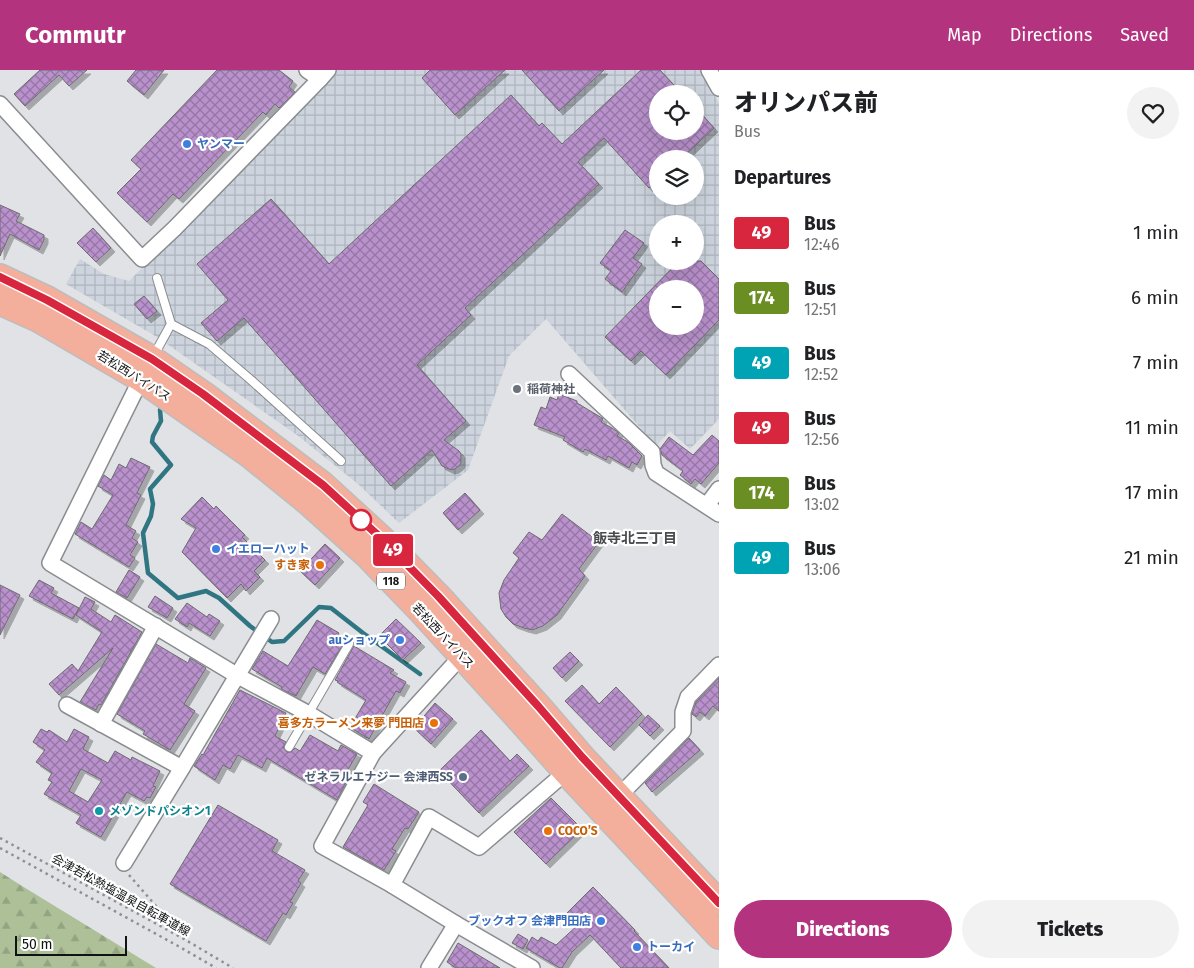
<!DOCTYPE html>
<meta charset="utf-8">
<style>
body{margin:0;font-family:"Fira Sans","Noto Sans JP",sans-serif;background:#f2f2f2;color:#202124;height:100vh;display:flex;flex-direction:column;font-size:19px;white-space:nowrap}
*{box-sizing:border-box;margin:0}
p{font-size:16px;color:#757577}
.icon{flex:none;width:28px;height:28px;fill:none;stroke:currentColor;stroke-width:2;stroke-linecap:round;stroke-linejoin:round}
.map{position:relative;flex:1;overflow:hidden}
.drawer{display:flex;flex-direction:column;background:#fff;width:475px}
.drawer>*{flex:none}
.badge{padding:0 10px;border-radius:4px;font-size:18px;line-height:32px}
.controls{position:absolute;left:649px;top:15px;display:grid;gap:10px}
.controls a{display:grid;place-items:center;width:55px;height:55px;border-radius:50%;background:#fff;box-shadow:0 5px 20px #0002;font-size:25px}
.scale{position:absolute;left:15px;bottom:12px;width:112px;box-sizing:border-box;padding-left:5px;border:2px solid #111213;border-top:0;font-size:14px;line-height:18px;white-space:nowrap;color:#111213;-webkit-text-stroke:4px #fff;paint-order:stroke}
.map>.badge{position:absolute;translate:-50% -50%;box-shadow:0 0 0 2px #fff}
h2{padding:0 15px;font-size:19px;line-height:45px}
.round{display:grid;place-items:center;flex:none;width:52px;height:52px;border-radius:26px;background:#f2f2f2}
.headline{display:flex;align-items:center;justify-content:space-between;height:85px;padding:0 15px}
h1{font-size:24px;font-weight:800;line-height:38px}
.cta{display:flex;gap:10px;margin-top:auto;padding:10px 15px}
.cta a{flex:1;height:58px;border-radius:30px;background:#b4337f;color:#fff;font-size:20px;font-weight:800;line-height:58px;text-align:center}
.cta a+a{background:#f2f2f2;color:#202124}
ul{padding:0;list-style:none}
li{display:flex;align-items:center;gap:15px;height:65px;padding:0 15px}
li div{flex:1}
li b{display:block;font-size:19px}
li em{font-style:normal}
li .badge{min-width:55px;font-weight:700;text-align:center}
header{display:flex;align-items:center;gap:30px;box-sizing:border-box;height:70px;padding:0 25px;background:#b4337f;color:#fff}
header strong{font-size:24px}
nav{display:flex;gap:28px;margin-inline-start:auto;font-size:18px}
main{display:flex;flex:1;min-height:0}
.map>svg:first-child{display:block}
</style>
<header>
<strong>Commutr</strong>
<nav><a>Map</a><a>Directions</a><a>Saved</a></nav>
</header>
<main>
<div class="map">
<svg width="719" height="898" viewBox="0 0 719 898">
<defs>
<pattern id="industrial-grid" width="8" height="8" patternUnits="userSpaceOnUse" patternTransform="scale(1.25)"><rect width="8" height="8" fill="#cdd4dd"/><path d="M0 4h8M4 0v8" fill="none" stroke="#afb5bd"/></pattern>
<pattern id="forest-firs" width="22" height="20" patternUnits="userSpaceOnUse" patternTransform="scale(1.25)"><rect width="22" height="20" fill="#adc098"/><path d="M5 1l3.5 6h-7zM16 11l3.5 6h-7z" fill="#94a482"/></pattern>
<pattern id="building-cross-hatch" width="8" height="8" patternUnits="userSpaceOnUse" patternTransform="scale(1.25)"><rect width="8" height="8" fill="#b991cc"/><path d="M0 0l8 8M0 8l8-8" fill="none" stroke="#9575a4"/></pattern>
<filter id="shadow"><feDropShadow dx="4" dy="4" stdDeviation="0" flood-color="#0004"/></filter>
</defs>
<rect width="100%" height="100%" fill="#e0e2e6"/>
<path fill="url(#industrial-grid)" fill-rule="evenodd" d="M336,0H703L719,34V349L690,379L670,361L656,376L546,249L509,286L468,400L399,453L358,414L297,365L157,267L66,214L80,189L104,204L129,211L315,26ZM658,24H695V61H658ZM658,89H695V126H658ZM658,154H695V191H658ZM658,219H695V256H658Z"/>
<polygon fill="url(#forest-firs)" points="0,802 22,816 156,898 0,898"/>
<g fill="none" stroke-linecap="round" stroke-linejoin="round">
<polyline stroke="#2f7682" stroke-width="4.5" points="160,340 161,351 153,366 152,372 171,395 150,419 153,434 151,446 143,463 148,503 178,528 206,521 219,528 250,556 272,572 284,571 319,537 331,538 363,563 420,604"/>
</g>
<g fill="url(#building-cross-hatch)" stroke="#6d6b6e" fill-rule="evenodd" filter="url(#shadow)">
<polygon points="40,0 87,0 69,16 59,5 25,36 14,24"/>
<polygon points="136,0 164,0 144,25 127,11"/>
<polygon points="217,0 279,0 293,11 289,17 295,22 279,38 275,34 266,45 263,42 179,129 173,124 147,152 117,123 141,99 131,90"/>
<polygon points="430,0 505,0 455,45 422,8"/>
<polygon points="522,0 604,0 559,41"/>
<polygon points="641,0 660,0 682,24 658,24 658,61 695,61 695,37 714,58 681,89 658,89 658,110 649,118 604,68 578,92 599,114 465,238 471,245 417,295 466,351 444,370 459,381 461,384 461,393 459,396 455,399 451,400 442,396 432,380 391,416 244,248 217,271 201,253 228,230 197,194 271,129 329,194 511,25 539,56 542,53 562,74"/>
<polygon points="0,135 20,144 16,151 44,165 44,170 39,180 10,164 0,186"/>
<polygon points="93,158 111,178 96,192 77,173"/>
<polygon points="625,160 644,173 633,188 642,194 622,222 605,209 611,201 600,193"/>
<path d="M679,191H701L719,209V250L666,305L641,281L631,291L605,267ZM658,219H695V256H658Z"/>
<polygon points="144,226 157,241 147,249 134,234"/>
<polygon points="559,324 577,331 577,333 602,348 603,349 601,352 612,358 619,363 617,366 628,372 642,386 637,395 632,392 629,398 608,386 606,390 585,379 583,382 563,370 565,367 534,355 541,337 546,339 550,327 557,330"/>
<polygon points="712,365 719,371 719,393 701,414 695,409 691,414 680,405 683,401 662,385 660,379 669,367 693,385"/>
<polygon points="131,388 150,397 137,423 141,425 126,455 136,461 132,468 138,472 130,485 135,488 129,497 75,464 81,452 92,459 113,425 98,416 104,405 111,410 119,394 126,398"/>
<polygon points="465,423 480,440 458,460 443,443"/>
<polygon points="202,427 214,439 216,436 245,465 242,467 265,490 254,501 260,507 246,521 241,514 227,528 182,482 196,458 181,449"/>
<polygon points="562,444 599,472 579,499 585,506 557,545 543,556 532,560 524,558 513,554 506,547 501,539 499,523 504,510 519,488 513,483 529,462 542,470"/>
<polygon points="325,474 340,488 315,515 300,501"/>
<polygon points="129,500 140,507 127,528 116,522"/>
<polygon points="39,510 54,518 51,523 79,538 73,549 29,526"/>
<polygon points="0,515 20,525 0,565"/>
<polygon points="155,526 173,538 167,548 148,537"/>
<polygon points="85,527 95,532 91,539 111,552 115,545 142,562 101,635 99,634 96,640 80,632 113,578 59,625 49,614 72,594 78,601 102,562 76,545"/>
<polygon points="187,533 207,547 209,544 220,551 210,566 189,553 187,557 175,549"/>
<polygon points="396,549 421,573 403,590 379,566"/>
<polygon points="317,550 339,563 337,566 345,571 325,604 313,597 296,626 281,619 282,617 252,599 263,581 288,596"/>
<polygon points="156,574 188,593 190,588 206,598 184,634 195,641 170,680 143,664 145,661 117,644"/>
<polygon points="354,576 394,600 390,603 406,612 400,623 396,621 369,669 367,667 367,668 350,657 366,630 337,612 338,611 335,610"/>
<polygon points="570,582 579,591 562,608 553,598"/>
<polygon points="719,608 719,641 713,636 705,646 700,642 696,647 692,644 696,632"/>
<polygon points="582,615 599,634 616,617 642,644 610,677 565,631"/>
<polygon points="240,620 286,643 275,666 286,672 283,677 287,682 291,682 295,678 300,681 310,665 338,681 341,675 357,684 343,708 347,710 337,730 267,688 262,698 238,685 230,699 223,695 215,710 194,696 202,684 203,685"/>
<polygon points="435,633 453,649 431,674 414,658"/>
<polygon points="648,645 660,656 650,666 639,655"/>
<path d="M41,659L47,662L49,660L67,672L74,659L89,667L83,679L108,693L115,681L131,690L132,687L160,701L153,716L156,717L150,728L147,727L144,731L127,722L101,767L76,753L81,745L44,724L52,712L48,710L52,703L36,692L45,680L33,672ZM81,699L102,710L88,732L69,721Z"/>
<polygon points="481,660 510,691 517,684 529,696 479,743 439,701"/>
<polygon points="689,668 700,680 652,722 645,713"/>
<polygon points="374,714 419,742 408,759 405,758 392,779 396,781 384,800 343,777 368,735 363,732"/>
<polygon points="551,728 582,759 546,794 514,762"/>
<polygon points="218,735 278,770 272,781 305,800 298,811 301,813 290,832 293,833 286,845 283,843 266,871 170,814"/>
<polygon points="593,817 635,860 634,861 669,898 621,898 590,865 572,882 562,898 560,898 526,878 532,867 538,871 541,867 556,875 579,854 567,843"/>
<polygon points="518,864 528,870 523,879 512,873"/>
<polygon points="458,873 500,898 456,898 447,892"/>
</g>
<g fill="none" stroke-linecap="round" stroke-linejoin="round">
<defs>
<g id="service">
<polyline points="171,254 209,274 251,310 341,391"/>
<polyline points="153,287 171,254 157,208"/>
<polyline points="289,677 349,574"/>
</g>
<g id="minor">
<polyline points="307,0 320,9"/>
<polyline points="709,0 719,18"/>
<polyline points="0,34 142,189 175,158 320,9 328,0"/>
<polyline points="144,303 50,493 238,606 309,644 373,683"/>
<polyline points="569,304 652,382 653,395 656,403 719,444"/>
<polyline points="707,435 719,419"/>
<polyline points="467,580 373,683 322,776 392,815 456,854 532,898"/>
<polyline points="67,635 182,698 271,549"/>
<polyline points="101,654 156,556"/>
<polyline points="619,726 683,661 683,642 688,627 719,595"/>
<polyline points="124,793 182,698"/>
<polyline points="392,815 429,747 479,777 566,702"/>
<polyline points="429,898 456,854"/>
</g>
<g id="trunk">
<polyline points="0,207 47,229 152,289 203,324 323,415 382,469 438,526 538,636 582,687 719,833"/>
<polyline points="0,232 38,249 141,309 250,385 308,432 367,485 422,542 521,651 566,702 719,866"/>
</g>
</defs>
<use href="#service" stroke="#8a8d90" stroke-width="10"/>
<use href="#minor" stroke="#8a8d90" stroke-width="18"/>
<use href="#trunk" stroke="#bcbdbd" stroke-width="28"/>
<g stroke="#8e8f92" stroke-width="2.5" stroke-dasharray="2.5 4" stroke-linecap="butt">
<polyline points="0,768 184,869 233,898"/>
<polyline points="0,778 178,876 216,898"/>
<polyline points="129,805 183,867"/>
</g>
<use href="#service" stroke="#fff" stroke-width="8"/>
<use href="#minor" stroke="#fff" stroke-width="15"/>
<use href="#trunk" stroke="#f4ae9c" stroke-width="25"/>
</g>
<g fill="none" stroke-linecap="round" stroke-linejoin="round">
<defs>
<polyline id="line" points="0,207 47,230 152,289 203,324 323,415 382,469 438,526 538,636 582,687 719,833"/>
</defs>
<use href="#line" stroke="#fff" stroke-width="11"/>
<use href="#line" stroke="#d7263d" stroke-width="8"/>
</g>
<g fill="#3f7fe0" stroke="#fff" stroke-width="2">
<circle cx="187" cy="74" r="5"/>
<circle cx="216" cy="479" r="5"/>
<circle cx="400" cy="570" r="5"/>
<circle cx="601" cy="851" r="5"/>
<circle cx="637" cy="877" r="5"/>
</g>
<circle fill="#6b7280" stroke="#fff" stroke-width="2" cx="517" cy="319" r="5"/>
<circle fill="#fff" stroke="#d7263d" stroke-width="2.5" cx="361" cy="450" r="10"/>
<g fill="#e8710a" stroke="#fff" stroke-width="2">
<circle cx="320" cy="495" r="5"/>
<circle cx="434" cy="653" r="5"/>
<circle cx="548" cy="761" r="5"/>
</g>
<circle fill="#5c6f8a" stroke="#fff" stroke-width="2" cx="463" cy="707" r="5"/>
<circle fill="#0f9aa8" stroke="#fff" stroke-width="2" cx="99" cy="741" r="5"/>
<g text-anchor="middle" dominant-baseline="central" stroke-width="4.5" stroke-linejoin="round" paint-order="stroke">
<rect fill="#fff" stroke="#58595a" stroke-width="1" x="377" y="502.5" width="28" height="17" rx="4"/>
<g font-size="11" font-weight="bold" fill="#111213">
<text x="391" y="511">118</text>
</g>
<g font-size="12" font-weight="bold" fill="#366cbe" stroke="#fff" text-anchor="start">
<text x="197" y="74">ヤンマー</text>
<text x="226" y="479">イエローハット</text>
<text x="390" y="570" text-anchor="end">auショップ</text>
<text x="591" y="851" text-anchor="end">ブックオフ 会津門田店</text>
<text x="647" y="877">トーカイ</text>
</g>
<g font-size="12" fill="#111213" stroke="#fff">
<text transform="translate(134 306) rotate(32)">若松西バイパス</text>
<text transform="translate(443 566) rotate(47)">若松西バイパス</text>
<text transform="translate(121 825) rotate(29)">会津若松熱塩温泉自転車道線</text>
</g>
<g font-size="12" font-weight="bold" fill="#5b616d" stroke="#fff" text-anchor="start">
<text x="527" y="319">稲荷神社</text>
</g>
<g font-size="12" font-weight="bold" fill="#c56008" stroke="#fff" text-anchor="end">
<text x="310" y="495">すき家</text>
<text x="424" y="653">喜多方ラーメン来夢 門田店</text>
<text x="558" y="761" text-anchor="start">COCO’S</text>
</g>
<g font-size="12" font-weight="bold" fill="#4e5e75" stroke="#fff" text-anchor="end">
<text x="453" y="707">ゼネラルエナジー 会津西SS</text>
</g>
<g font-size="12" font-weight="bold" fill="#0d838f" stroke="#fff" text-anchor="start">
<text x="109" y="741">メゾンドパシオン1</text>
</g>
<g font-size="14" font-weight="bold" fill="#484a4c" stroke="#fff">
<text x="635" y="468">飯寺北三丁目</text>
</g>
</g>
</svg>
<div class="controls">
<a><svg class="icon" aria-label="locate" viewBox="0 0 24 24"><circle cx="12" cy="12" r="6"/><path d="M12 2v4M12 18v4M2 12h4M18 12h4"/></svg></a>
<a><svg class="icon" aria-label="layers" viewBox="0 0 24 24"><path d="M12 4l9 5-9 5-9-5zM3 14l9 5 9-5"/></svg></a>
<a>+</a>
<a>−</a>
</div>
<div class="scale">50 m</div>
<b class="badge" style="left:393px;top:480px;background:#d7263d;color:#fff">49</b>
</div>
<section class="drawer">
<div class="headline"><div><h1>オリンパス前</h1><p>Bus</p></div><a class="round"><svg class="icon" aria-label="heart" viewBox="0 0 24 24"><path d="M12 20l-8-8c-3-5 5-10 8-4 3-6 11-1 8 4z"/></svg></a></div>
<h2>Departures</h2>
<ul>
<li><span class="badge" style="background:#d7263d;color:#fff">49</span><div><b>Bus</b><p>12:46</p></div><em>1 min</em></li>
<li><span class="badge" style="background:#6b8e23;color:#fff">174</span><div><b>Bus</b><p>12:51</p></div><em>6 min</em></li>
<li><span class="badge" style="background:#00a3b4;color:#fff">49</span><div><b>Bus</b><p>12:52</p></div><em>7 min</em></li>
<li><span class="badge" style="background:#d7263d;color:#fff">49</span><div><b>Bus</b><p>12:56</p></div><em>11 min</em></li>
<li><span class="badge" style="background:#6b8e23;color:#fff">174</span><div><b>Bus</b><p>13:02</p></div><em>17 min</em></li>
<li><span class="badge" style="background:#00a3b4;color:#fff">49</span><div><b>Bus</b><p>13:06</p></div><em>21 min</em></li>
</ul>
<div class="cta"><a>Directions</a><a>Tickets</a></div>
</section>
</main>
